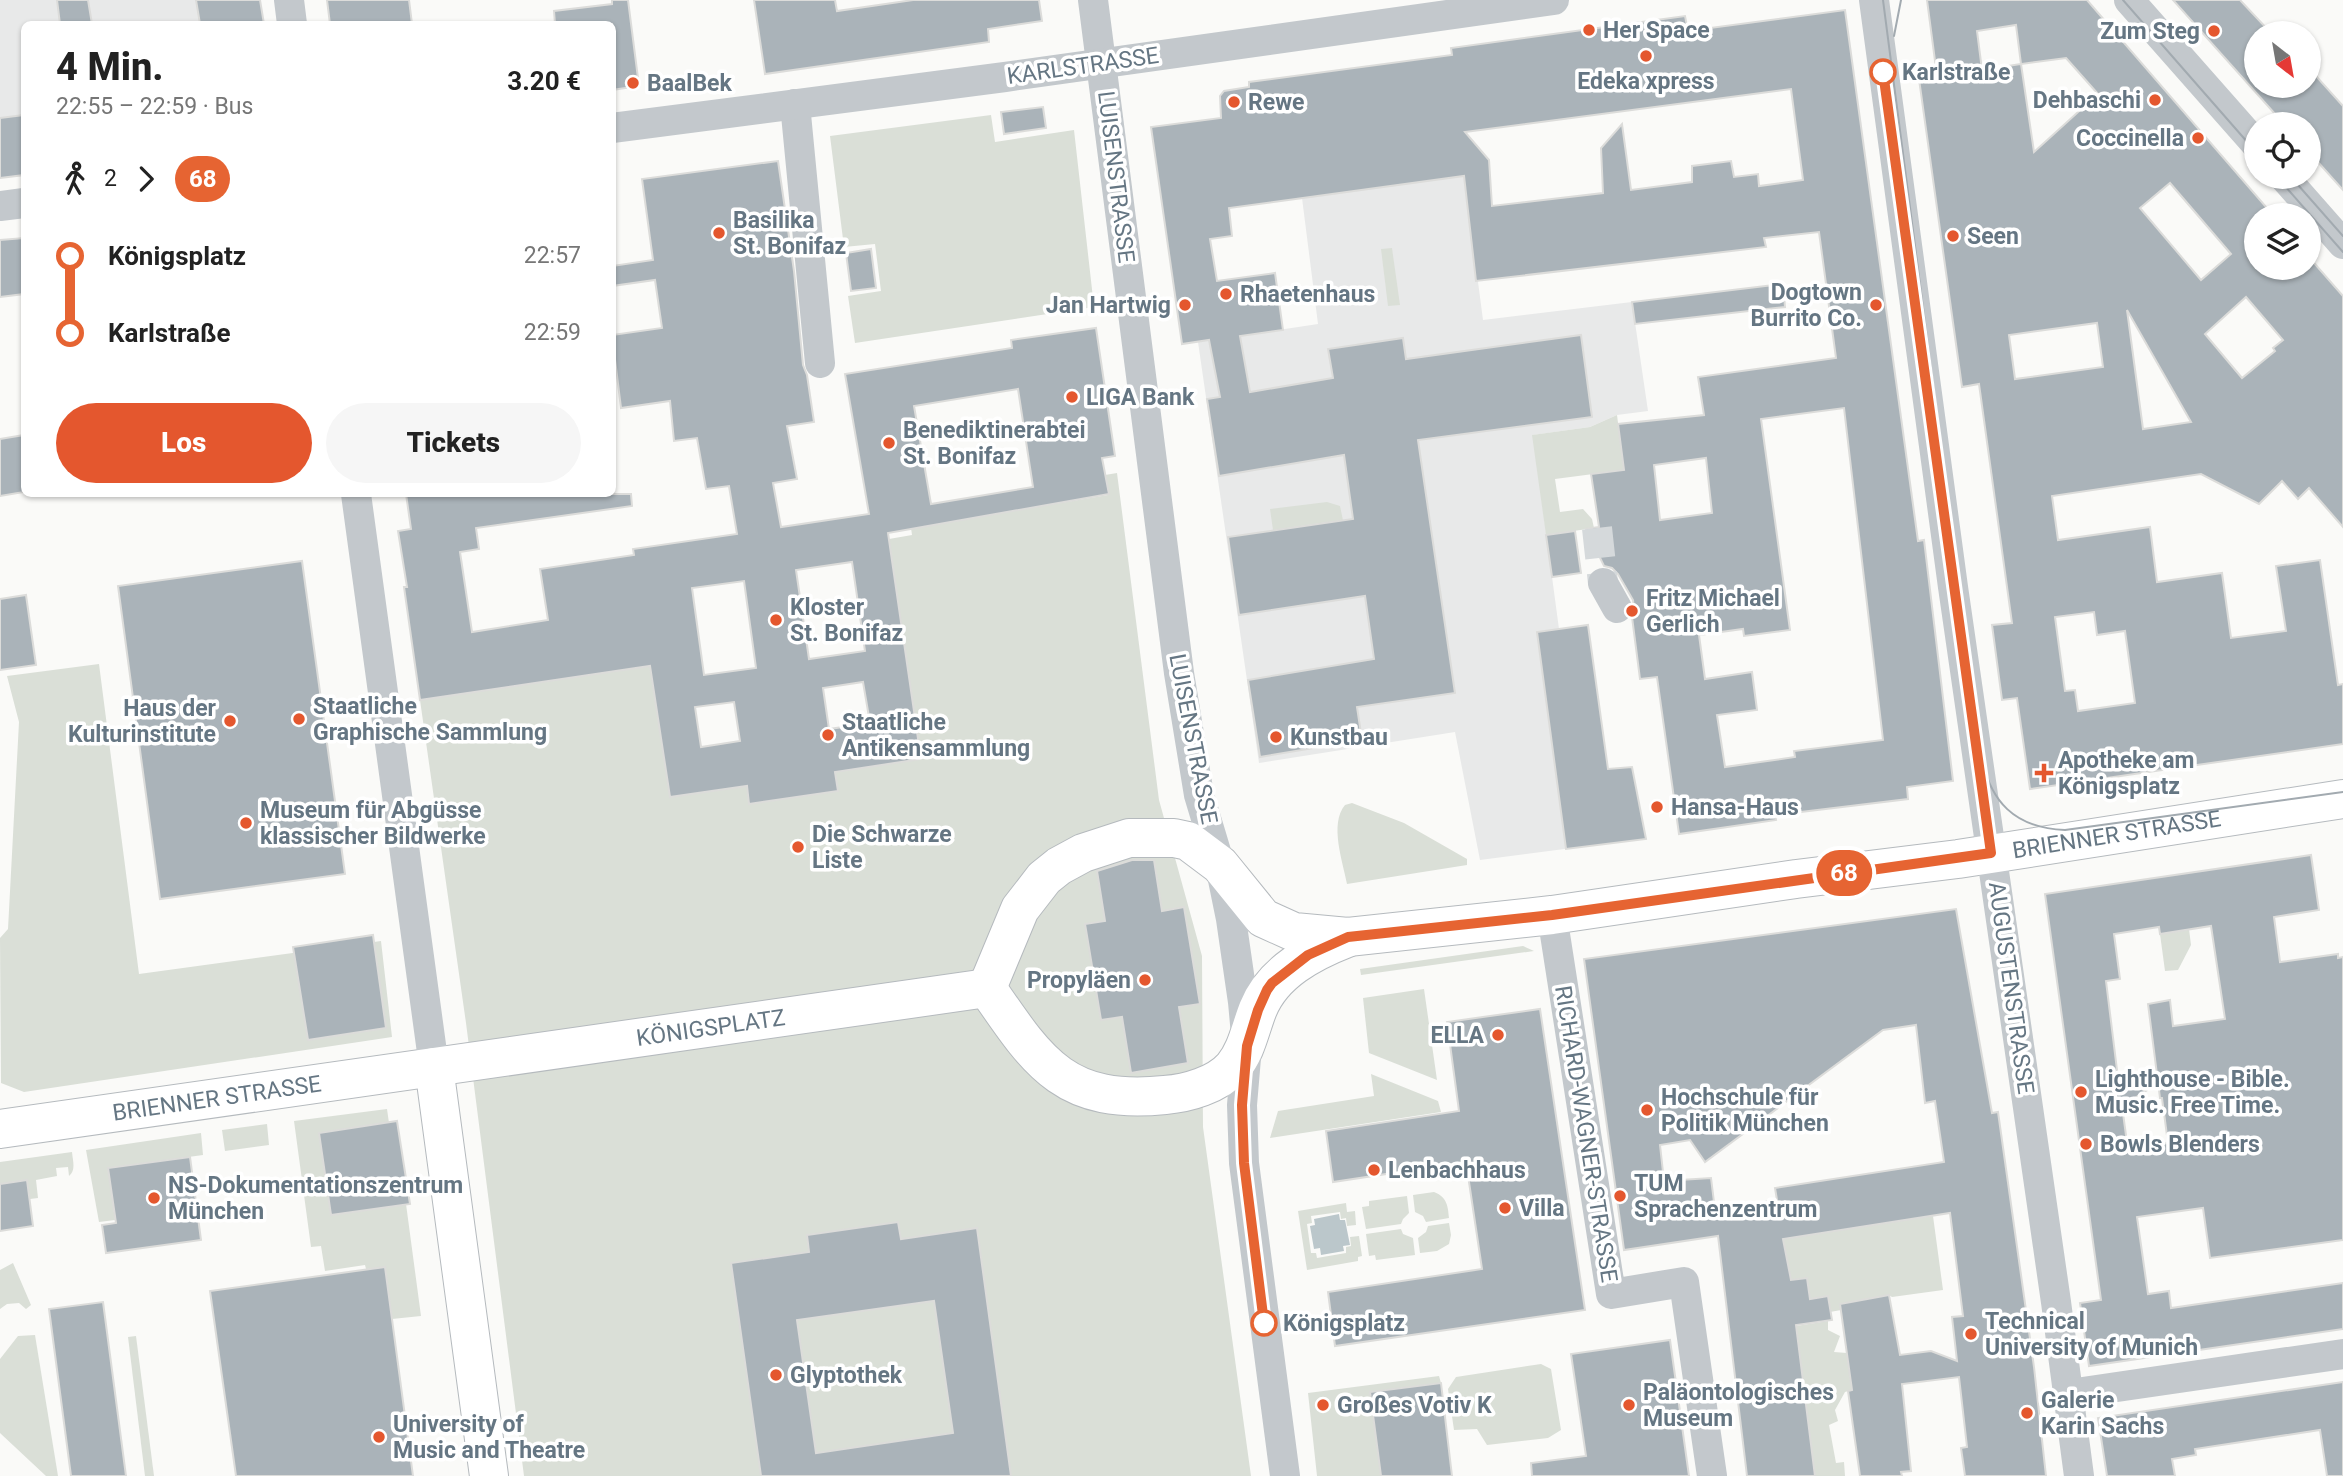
<!DOCTYPE html>
<html lang="de">
<meta charset="utf-8">
<style>
body{margin:0;font-family:Roboto,sans-serif;background:#f6f6f6;color:#222;height:100vh;display:flex;flex-direction:column;font-size:26px;white-space:nowrap}
*{box-sizing:border-box;margin:0}
p{font-size:23px;color:#767676}
.icon{flex:none;width:38px;height:38px;fill:none;stroke:currentColor;stroke-width:2;stroke-linecap:round;stroke-linejoin:round}
.map{position:relative;flex:1;overflow:hidden}
.details{position:absolute;left:21px;top:21px;width:595px;height:476px;display:flex;flex-direction:column;background:#fff;border-radius:10px;box-shadow:0 2px 5px #0004}
.details>*{flex:none}
.badge{padding:0 14px;border-radius:23px;font-size:24px;line-height:46px}
.needle{width:46px;rotate:149deg}
.fabs{position:absolute;left:2244px;top:21px;display:grid;gap:14px}
.fabs a{display:grid;place-items:center;width:77px;height:77px;border-radius:50%;background:#fff;box-shadow:0 2px 5px #0004;font-size:35px}
.map>.badge{position:absolute;translate:-50% -50%;box-shadow:0 0 0 4px #fff}
.legs{display:flex;align-items:center;gap:10px;height:77px;padding:0 35px;font-size:23px}
.legs p{margin-inline-start:auto}
.summary{display:flex;align-items:center;justify-content:space-between;height:119px;padding:0 35px}
h1{font-size:38px;font-weight:800;line-height:52px}
.action{display:flex;gap:14px;margin-top:auto;padding:14px 35px}
.action a{flex:1;height:80px;border-radius:42px;background:#e4572e;color:#fff;font-size:28px;font-weight:800;line-height:80px;text-align:center}
.action a+a{background:#f6f6f6;color:#222}
ul{padding:0 35px;list-style:none}
li{display:flex;align-items:center;gap:24px;height:77px;font-size:26px}
li i{display:grid;place-items:center;width:10px;height:100%;margin:0 9px;background:currentColor}
li i::after{content:'';width:18px;height:18px;margin:-9px;border:5px solid;border-radius:50%;background:#fff}
li p{margin-inline-start:auto}
li:first-child i{background:linear-gradient(#0000 50%,currentColor 0)}
li:last-child i{background:linear-gradient(currentColor 50%,#0000 0)}
.map>svg:first-child{display:block}
</style>
<div class="map">
<svg width="2343" height="1476" viewBox="0 0 2343 1476">
<rect width="100%" height="100%" fill="#fafaf8"/>
<g fill="#e8e9e9">
<polygon points="0,0 260,0 264,24 24,24 24,175 0,178"/>
<polygon points="1464,175 1483,320 1632,302 1648,411 1617,415 1590,427 1533,435 1559,629 1588,625 1618,842 1480,860 1455,732 1259,763 1198,342 1318,324 1302,198"/>
</g>
<g fill="#dadfd7">
<polygon points="991,115 995,142 1074,130 1094,307 855,343 848,296 881,291 875,244 844,247 830,136"/>
<polygon points="1392,248 1400,305 1388,306 1381,249"/>
<polygon points="1617,415 1624,470 1555,479 1560,512 1583,509 1592,519 1594,528 1546,535 1532,435 1590,427"/>
<polygon points="1117,473 1159,800 1202,956 1203,1127 1251,1476 524,1476 466,1023 420,700 650,666 670,797 747,786 749,804 835,772 921,758 889,539 912,535 911,528 1108,495 1105,475"/>
<polygon points="1327,502 1340,506 1345,530 1328,522 1273,530 1270,509"/>
<polygon points="99,664 139,974 381,941 392,1037 24,1092 1,1083 0,938 8,929 19,722 7,676"/>
<path d="M1352,803L1404,823L1467,859V865L1347,884C1343,862 1329,824 1345,805Z"/>
<polygon points="2189,929 2191,945 2178,970 2165,971 2160,934"/>
<polygon points="1523,946 1534,951 1361,975 1360,969"/>
<polygon points="1424,989 1437,1080 1369,1053 1363,998"/>
<polygon points="1371,1074 1438,1101 1441,1112 1270,1138 1278,1111 1374,1096"/>
<polygon points="387,1109 389,1123 319,1133 331,1215 406,1204 421,1316 392,1319 384,1267 366,1269 365,1265 325,1271 321,1246 311,1247 294,1121"/>
<polygon points="267,1124 269,1145 225,1151 222,1130"/>
<polygon points="201,1133 203,1155 108,1168 115,1220 99,1222 86,1150"/>
<path d="M72,1152C73,1162 76,1170 69,1176L68,1167L56,1168L57,1176L36,1180L38,1198L30,1199L27,1180L0,1184V1162Z"/>
<path d="M1434,1192C1447,1197 1448,1206 1449,1218L1426,1222L1423,1216L1415,1212L1413,1195Z"/>
<polygon points="1407,1196 1409,1213 1403,1219 1401,1224 1366,1229 1362,1207 1369,1206 1369,1201"/>
<polygon points="1346,1203 1347,1212 1355,1211 1356,1225 1347,1226 1346,1218 1341,1219 1340,1212 1311,1216 1312,1223 1307,1224 1311,1253 1316,1253 1317,1258 1346,1253 1346,1247 1351,1246 1350,1237 1359,1236 1362,1256 1358,1257 1358,1261 1307,1270 1298,1211"/>
<polygon points="1933,1216 1943,1290 1892,1297 1889,1295 1840,1304 1841,1310 1830,1312 1828,1296 1810,1299 1807,1278 1789,1280 1783,1239"/>
<polygon points="1449,1223 1451,1235 1449,1244 1437,1251 1420,1253 1418,1238 1426,1232 1428,1226"/>
<polygon points="1401,1229 1403,1234 1413,1238 1415,1255 1376,1260 1375,1255 1369,1256 1366,1234"/>
<polygon points="13,1263 31,1305 26,1309 19,1303 7,1304 0,1309 0,1270"/>
<polygon points="1828,1321 1828,1330 1840,1336 1834,1352 1847,1353 1852,1390 1845,1392 1835,1410 1838,1421 1829,1425 1836,1463 1844,1462 1845,1476 1815,1476 1796,1326"/>
<polygon points="35,1335 58,1476 46,1476 0,1433 0,1359 18,1336"/>
<polygon points="136,1336 154,1476 145,1476 128,1337"/>
<polygon points="1541,1364 1551,1369 1561,1430 1548,1438 1487,1445 1477,1429 1454,1430 1448,1389 1456,1377"/>
<polygon points="1439,1376 1441,1383 1370,1392 1381,1476 1317,1476 1308,1393"/>
</g>
<polygon fill="#bbc7cb" points="1339,1214 1340,1220 1345,1220 1350,1245 1343,1246 1344,1251 1321,1255 1320,1248 1314,1249 1310,1226 1315,1225 1314,1219"/>
<g fill="#aab3b9" stroke="#dcdcda" stroke-width="2" fill-rule="evenodd">
<polygon points="57,0 88,0 92,24 60,24"/>
<polygon points="196,0 260,0 264,24 200,24"/>
<polygon points="327,0 409,0 412,24 330,24"/>
<polygon points="612,0 628,0 639,86 612,90 612,24 555,24 554,11 612,4"/>
<polygon points="754,0 835,0 837,11 913,0 1039,0 1042,21 988,29 989,42 765,74"/>
<path d="M1927,0H2087L2273,215H2256V268H2308V256L2343,296V527L2309,488L2298,499L2282,481L2259,504L2201,474L2052,496L2058,540L2150,527L2157,582L2222,573L2231,638L2286,631L2276,566L2320,560L2338,685L2343,684V744L2030,789L2017,698L2002,700L1992,625L2012,623L1979,384L1962,387L1919,79L1937,76ZM2016,25L2021,64L1982,70L1977,31ZM2066,58L2098,94L2034,152L2021,64ZM2170,183L2231,254L2201,280L2140,208ZM2246,297L2283,340L2273,348L2275,351L2242,378L2205,334ZM2127,310L2191,422L2143,429ZM2097,323L2103,367L2015,379L2009,335ZM2094,612L2097,635L2125,631L2135,703L2078,711L2075,690L2065,691L2055,617Z"/>
<polygon points="2173,0 2240,0 2271,33 2256,33 2256,86 2308,86 2308,67 2343,106 2343,190 2308,151 2308,124 2284,124"/>
<path d="M1845,10L1918,541L1924,540L1953,781L1907,787L1908,799L1775,815L1776,820L1679,834L1657,677L1640,679L1632,617L1634,609L1633,600L1618,574L1612,568L1604,566L1586,529L1599,527L1591,474L1624,470L1618,424L1704,415L1698,377L1836,358L1819,232L1764,238L1766,247L1476,281L1464,176L1229,208L1232,236L1210,239L1217,281L1275,273L1283,330L1240,336L1250,392L1333,378L1328,349L1403,338L1406,359L1581,335L1592,417L1418,440L1455,693L1357,707L1362,740L1260,757L1248,680L1374,659L1365,596L1239,615L1228,537L1353,519L1344,455L1219,476L1207,399L1220,397L1209,340L1182,344L1151,127L1221,118L1220,96L1224,91L1249,87V82L1452,55L1451,48L1685,16L1688,31ZM1791,89L1803,180L1759,186L1758,174L1734,177L1731,161L1692,166V182L1631,190L1622,124L1601,148L1603,193L1492,206L1489,160L1465,132ZM1844,408L1883,740L1794,751L1795,757L1725,767L1717,715L1757,710L1752,672L1705,679L1699,635L1743,629L1744,636L1790,630L1761,419ZM1706,458L1712,513L1660,520L1654,465Z"/>
<polygon points="1043,107 1046,128 1004,134 1001,112"/>
<polygon points="24,115 24,175 0,178 0,118"/>
<path d="M778,161L794,271L803,365L807,375L814,422L787,426L797,479L773,483L781,527L869,514L845,374L1012,348L1011,340L1096,328L1115,456L1102,458L1109,494L888,533L921,759L835,772L838,791L749,804L747,786L670,797L650,666L420,700L404,587H407L398,531L411,529L406,494H631L632,506L476,528L479,549L460,552L472,632L548,620L540,569L634,555L633,549L737,534L729,486L706,489L697,438L674,441L670,401L621,408L612,335L662,328L655,280L612,286V266L653,260L642,179ZM1018,389L1033,487L931,504L914,406ZM852,562L865,651L809,659L796,570ZM744,581L756,668L704,675L692,588ZM863,682L870,723L829,729L823,688ZM734,702L740,741L701,747L695,707Z"/>
<polygon points="24,238 24,294 0,297 0,240"/>
<polygon points="871,249 876,288 851,291 846,253"/>
<polygon points="1783,284 1785,307 1635,324 1632,302"/>
<polygon points="24,435 24,492 0,496 0,439"/>
<polygon points="1575,531 1581,573 1552,577 1546,535"/>
<polygon points="302,561 345,874 160,899 118,586"/>
<polygon points="26,595 36,665 0,670 0,599"/>
<polygon points="1588,625 1608,769 1632,767 1646,839 1566,849 1537,632"/>
<path d="M2311,855L2319,910L2274,917L2280,962L2338,954V958L2343,957V1240L2210,1258L2203,1208L2137,1217L2148,1294L2169,1291L2171,1308L2343,1283V1329L2089,1366L2080,1303L2101,1300L2045,894ZM2211,926L2225,1019L2173,1026L2170,1000L2148,1004L2160,1098H2162L2168,1143L2128,1150L2122,1106L2146,1091L2118,1078L2106,981L2120,979L2114,934L2159,927L2160,934Z"/>
<polygon points="1132,860 1154,860 1162,911 1184,907 1200,1004 1179,1007 1188,1063 1131,1073 1122,1017 1101,1020 1085,924 1105,921 1097,871"/>
<path d="M1956,909L1992,1113L1998,1112L2034,1367L2046,1476H1965L1961,1448L1967,1447L1959,1377L1902,1384L1911,1471L1901,1472L1902,1476H1860L1848,1391L1852,1390L1840,1304L1889,1295L1900,1355L1931,1351L1957,1361L1952,1317L1963,1316L1950,1213L1783,1239L1791,1280L1807,1278L1810,1299L1828,1296L1832,1320L1796,1325L1815,1476H1747L1718,1236L1624,1250L1584,959ZM1916,1025L1925,1103L1935,1101L1944,1162L1775,1188L1777,1200L1715,1210L1711,1178L1664,1181L1660,1145L1690,1140L1705,1162L1883,1030Z"/>
<polygon points="373,935 386,1028 308,1040 293,947"/>
<polygon points="1540,1009 1585,1310 1335,1346 1328,1292 1482,1269 1466,1162 1333,1182 1326,1131 1459,1111 1447,1022"/>
<polygon points="397,1121 410,1204 331,1215 319,1133"/>
<polygon points="190,1157 201,1240 106,1253 102,1225 116,1223 108,1168"/>
<polygon points="27,1180 33,1226 0,1231 0,1184"/>
<path d="M898,1222L901,1239L977,1228L1011,1476H761L731,1263L809,1252L807,1235ZM934,1301L953,1433L816,1453L797,1320Z"/>
<polygon points="385,1267 413,1476 236,1476 210,1291"/>
<polygon points="103,1302 126,1476 71,1476 49,1309"/>
<polygon points="1670,1340 1689,1476 1532,1476 1531,1463 1586,1456 1571,1354"/>
<polygon points="2343,1382 2343,1476 2327,1476 2320,1430 2195,1449 2196,1455 2172,1459 2175,1476 2107,1476 2098,1418"/>
<polygon points="1441,1383 1452,1476 1381,1476 1370,1392"/>
</g>
<g fill="none" stroke-linecap="round" stroke-linejoin="round">
<polyline stroke="#d5d9db" stroke-width="30" stroke-dasharray="30 15" stroke-linecap="butt" points="1597,528 1603,583"/>
<defs>
<g id="major">
<path id="s1" d="M987,988L1020,909L1044,878L1059,866L1083,853L1129,838H1174L1188,841L1220,865L1263,918L1294,932L1348,937L1552,915L1796,879L1958,859L2343,799"/>
<path d="M987,988C1039,1064 1065,1105 1165,1095C1188,1093 1217,1085 1233,1067C1247,1050 1250,1029 1258,1009C1273,972 1311,952 1347,938"/>
<polyline points="434,1067 489,1476"/>
<path id="s2" d="M0,1129L987,988"/>
</g>
</defs>
<use href="#major" stroke="#b5babe" stroke-width="40"/>
<g stroke="#c3c8cc" stroke-width="30">
<polyline points="289,0 292,24"/>
<polyline points="1093,0 1179,673 1199,795 1220,865 1231,919 1243,1002 1247,1046 1242,1105 1244,1163 1285,1476"/>
<polyline points="1874,0 1953,587 2056,1302 2079,1476"/>
<polyline points="2129,0 2256,144"/>
<polyline points="795,104 820,363"/>
<polyline points="612,128 1005,77 1554,0"/>
<polyline points="2284,177 2343,244"/>
<polyline points="0,206 24,203"/>
<polyline points="356,494 434,1067"/>
<polyline points="1603,583 1617,608"/>
<polyline points="1552,915 1611,1294 1684,1282 1712,1476"/>
<polyline points="2069,1394 2343,1354"/>
</g>
<use href="#major" stroke="#fff" stroke-width="38"/>
<g stroke="#a2aab0" stroke-width="2">
<path d="M1883,0L1981,753C1989,802 2015,828 2065,830L2343,792"/>
<polyline points="2123,0 2256,152"/>
<polyline points="1894,36 1901,0"/>
<polyline points="2277,177 2343,252"/>
<polyline points="2291,177 2343,236"/>
</g>
</g>
<g fill="none" stroke-linecap="round" stroke-linejoin="round">
<defs>
<polyline id="line-1" points="1264,1323 1244,1163 1242,1105 1247,1046 1258,1010 1267,990 1272,983 1308,955 1348,937 1552,915 1991,853 1883,72"/>
</defs>
<use href="#line-1" stroke="#fff" stroke-width="16"/>
<use href="#line-1" stroke="#e66432" stroke-width="10"/>
</g>
<g fill="#e4572e" stroke="#fff" stroke-width="2.5">
<circle cx="1589" cy="30" r="7"/>
<circle cx="2214" cy="31" r="7"/>
<circle cx="1646" cy="56" r="7"/>
<circle cx="633" cy="83" r="7"/>
<circle cx="2155" cy="100" r="7"/>
<circle cx="1234" cy="102" r="7"/>
<circle cx="2198" cy="138" r="7"/>
<circle cx="719" cy="233" r="7"/>
<circle cx="1953" cy="236" r="7"/>
<circle cx="1226" cy="294" r="7"/>
<circle cx="1185" cy="305" r="7"/>
<circle cx="1876" cy="305" r="7"/>
<circle cx="1072" cy="397" r="7"/>
<circle cx="889" cy="443" r="7"/>
<circle cx="1632" cy="611" r="7"/>
<circle cx="776" cy="620" r="7"/>
<circle cx="299" cy="719" r="7"/>
<circle cx="230" cy="721" r="7"/>
<circle cx="828" cy="735" r="7"/>
<circle cx="1276" cy="737" r="7"/>
<path d="M2040.5 762.5h7v7h7v7h-7v7h-7v-7h-7v-7h7z"/>
<circle cx="1657" cy="807" r="7"/>
<circle cx="246" cy="823" r="7"/>
<circle cx="798" cy="847" r="7"/>
<circle cx="1145" cy="980" r="7"/>
<circle cx="1498" cy="1035" r="7"/>
<circle cx="2081" cy="1092" r="7"/>
<circle cx="1647" cy="1110" r="7"/>
<circle cx="2086" cy="1144" r="7"/>
<circle cx="1374" cy="1170" r="7"/>
<circle cx="1620" cy="1196" r="7"/>
<circle cx="154" cy="1198" r="7"/>
<circle cx="1505" cy="1208" r="7"/>
<circle cx="1971" cy="1334" r="7"/>
<circle cx="776" cy="1375" r="7"/>
<circle cx="1323" cy="1405" r="7"/>
<circle cx="1629" cy="1405" r="7"/>
<circle cx="2027" cy="1413" r="7"/>
<circle cx="379" cy="1437" r="7"/>
</g>
<g fill="#fff" stroke="#e66432" stroke-width="3.5">
<circle cx="1883" cy="72" r="12"/>
<circle cx="1264" cy="1323" r="12"/>
</g>
<g text-anchor="middle" dominant-baseline="central" stroke-width="7" stroke-linejoin="round" paint-order="stroke">
<g font-size="23" font-weight="bold" fill="#657683" stroke="#fff" text-anchor="start">
<text x="1603" y="30">Her Space</text>
<text x="2200" y="31" text-anchor="end">Zum Steg</text>
<text x="1646" y="81" text-anchor="middle">Edeka xpress</text>
<text x="647" y="83">BaalBek</text>
<text x="2141" y="100" text-anchor="end">Dehbaschi</text>
<text x="1248" y="102">Rewe</text>
<text x="2184" y="138" text-anchor="end">Coccinella</text>
<text x="733" y="220">Basilika<tspan x="733" dy="26">St. Bonifaz</tspan></text>
<text x="1967" y="236">Seen</text>
<text x="1862" y="292" text-anchor="end">Dogtown<tspan x="1862" dy="26">Burrito Co.</tspan></text>
<text x="1240" y="294">Rhaetenhaus</text>
<text x="1171" y="305" text-anchor="end">Jan Hartwig</text>
<text x="1086" y="397">LIGA Bank</text>
<text x="903" y="430">Benediktinerabtei<tspan x="903" dy="26">St. Bonifaz</tspan></text>
<text x="1646" y="598">Fritz Michael<tspan x="1646" dy="26">Gerlich</tspan></text>
<text x="790" y="607">Kloster<tspan x="790" dy="26">St. Bonifaz</tspan></text>
<text x="313" y="706">Staatliche<tspan x="313" dy="26">Graphische Sammlung</tspan></text>
<text x="216" y="708" text-anchor="end">Haus der<tspan x="216" dy="26">Kulturinstitute</tspan></text>
<text x="842" y="722">Staatliche<tspan x="842" dy="26">Antikensammlung</tspan></text>
<text x="1290" y="737">Kunstbau</text>
<text x="2058" y="760">Apotheke am<tspan x="2058" dy="26">Königsplatz</tspan></text>
<text x="1671" y="807">Hansa-Haus</text>
<text x="260" y="810">Museum für Abgüsse<tspan x="260" dy="26">klassischer Bildwerke</tspan></text>
<text x="812" y="834">Die Schwarze<tspan x="812" dy="26">Liste</tspan></text>
<text x="1131" y="980" text-anchor="end">Propyläen</text>
<text x="1484" y="1035" text-anchor="end">ELLA</text>
<text x="2095" y="1079">Lighthouse - Bible.<tspan x="2095" dy="26">Music. Free Time.</tspan></text>
<text x="1661" y="1097">Hochschule für<tspan x="1661" dy="26">Politik München</tspan></text>
<text x="2100" y="1144">Bowls Blenders</text>
<text x="1388" y="1170">Lenbachhaus</text>
<text x="1634" y="1183">TUM<tspan x="1634" dy="26">Sprachenzentrum</tspan></text>
<text x="168" y="1185">NS-Dokumentationszentrum<tspan x="168" dy="26">München</tspan></text>
<text x="1519" y="1208">Villa</text>
<text x="1985" y="1321">Technical<tspan x="1985" dy="26">University of Munich</tspan></text>
<text x="790" y="1375">Glyptothek</text>
<text x="1643" y="1392">Paläontologisches<tspan x="1643" dy="26">Museum</tspan></text>
<text x="2041" y="1400">Galerie<tspan x="2041" dy="26">Karin Sachs</tspan></text>
<text x="1337" y="1405">Großes Votiv K</text>
<text x="393" y="1424">University of<tspan x="393" dy="26">Music and Theatre</tspan></text>
</g>
<g font-size="23" fill="#657683" stroke="#fff">
<text transform="translate(1083 66) rotate(-8)">KARLSTRASSE</text>
<text transform="translate(1116 177) rotate(83)">LUISENSTRASSE</text>
<text transform="translate(1193 739) rotate(79)">LUISENSTRASSE</text>
<text stroke="none"><textPath href="#s1" startOffset="1251">BRIENNER STRASSE</textPath></text>
<text transform="translate(2011 988) rotate(82)">AUGUSTENSTRASSE</text>
<text stroke="none"><textPath href="#s2" startOffset="718">KÖNIGSPLATZ</textPath></text>
<text stroke="none"><textPath href="#s2" startOffset="219">BRIENNER STRASSE</textPath></text>
<text transform="translate(1586 1134) rotate(81)">RICHARD-WAGNER-STRASSE</text>
</g>
<g font-size="23" font-weight="bold" fill="#657683" stroke="#fff" text-anchor="start">
<text x="1902" y="72">Karlstraße</text>
<text x="1283" y="1323">Königsplatz</text>
</g>
</g>
</svg>
<div class="fabs">
<a><svg class="needle" viewBox="-14 -14 28 28"><path d="M0-13l5 13h-10z" fill="#e53935"/><path d="M0 13l5-13h-10z" fill="#767676"/></svg></a>
<a><svg class="icon" aria-label="locate" viewBox="0 0 24 24"><circle cx="12" cy="12" r="6"/><path d="M12 2v4M12 18v4M2 12h4M18 12h4"/></svg></a>
<a><svg class="icon" aria-label="layers" viewBox="0 0 24 24"><path d="M12 4l9 5-9 5-9-5zM3 14l9 5 9-5"/></svg></a>
</div>
<b class="badge" style="left:1844px;top:873px;background:#e66432;color:#fff">68</b>
<section class="details">
<div class="summary"><div><h1>4 Min.</h1><p>22:55 – 22:59 · Bus</p></div><b>3.20 €</b></div>
<div class="legs"><svg class="icon" aria-label="walk" viewBox="0 0 24 24"><circle cx="13" cy="4" r="2"/><path d="M13 8l-2 6 4 7M11 14l-3 7M7 12l3-4h3l4 4"/></svg>2<svg class="icon" aria-label="forward" viewBox="0 0 24 24"><path d="M9 5l7 7-7 7"/></svg><b class="badge" style="background:#e66432;color:#fff">68</b></div>
<ul>
<li><i style="color:#e66432"></i><b>Königsplatz</b><p>22:57</p></li>
<li><i style="color:#e66432"></i><b>Karlstraße</b><p>22:59</p></li>
</ul>
<div class="action"><a>Los</a><a>Tickets</a></div>
</section>
</div>
